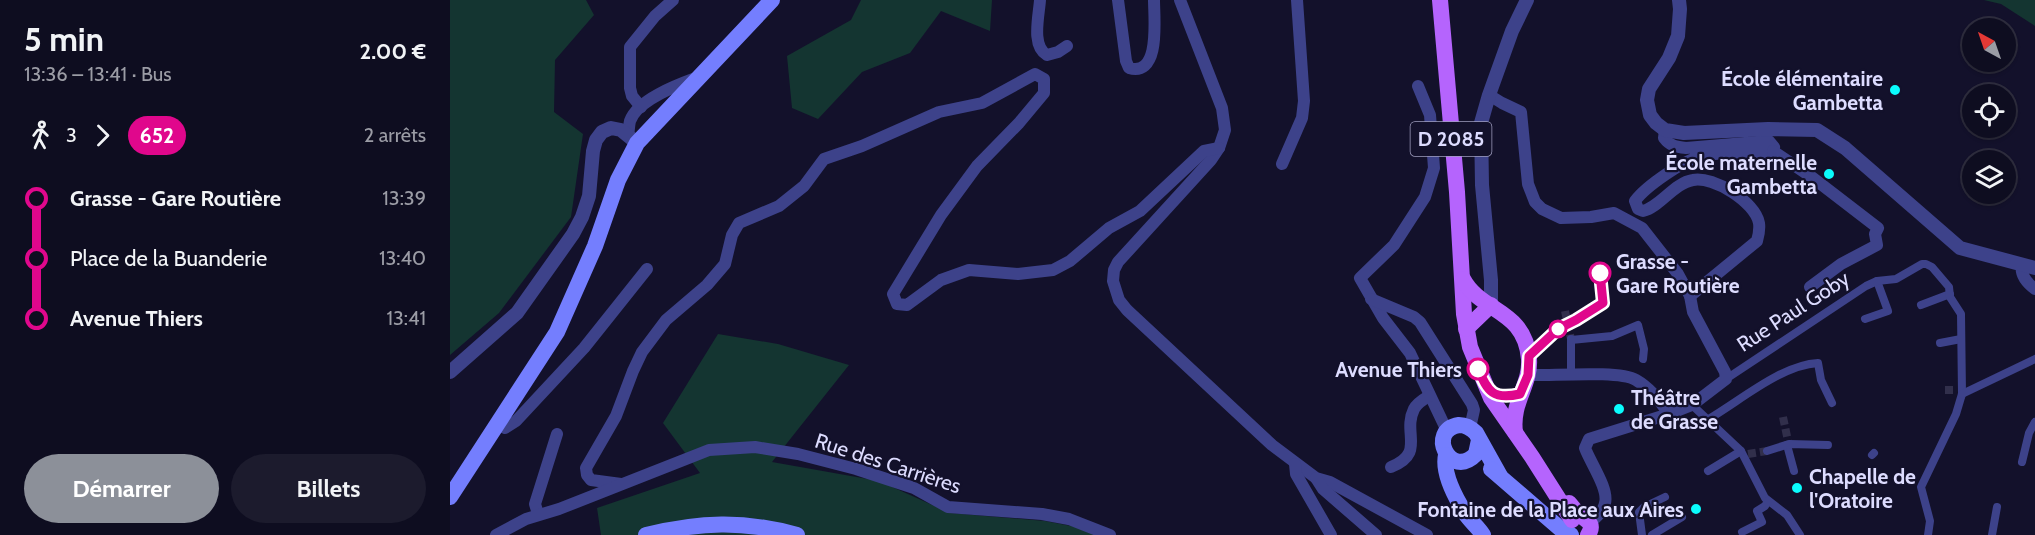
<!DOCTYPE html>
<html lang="fr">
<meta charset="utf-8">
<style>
body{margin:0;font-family:Cabin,sans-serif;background:#1c1b2d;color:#f1f3f6;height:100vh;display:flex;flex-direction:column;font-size:22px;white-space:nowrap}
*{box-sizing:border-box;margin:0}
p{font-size:20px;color:#9b9ca5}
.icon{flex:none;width:33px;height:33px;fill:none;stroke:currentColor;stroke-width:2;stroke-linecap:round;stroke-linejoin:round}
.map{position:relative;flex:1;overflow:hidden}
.panel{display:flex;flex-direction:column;background:#0e0d20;width:450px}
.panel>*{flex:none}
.badge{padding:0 12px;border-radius:20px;font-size:21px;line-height:39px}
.needle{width:39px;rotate:320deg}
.fabs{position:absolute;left:1512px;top:18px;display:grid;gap:12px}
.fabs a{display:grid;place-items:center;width:54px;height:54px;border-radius:50%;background:#0e0d20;box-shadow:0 2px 4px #0004,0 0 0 2px #2e2d3e;font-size:30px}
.map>.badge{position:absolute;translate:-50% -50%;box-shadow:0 0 0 3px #fff}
.legs{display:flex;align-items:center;gap:9px;height:66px;padding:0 24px;font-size:20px}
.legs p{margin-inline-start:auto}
.head{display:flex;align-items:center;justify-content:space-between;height:102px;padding:0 24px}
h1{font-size:33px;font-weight:700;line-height:45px}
.cta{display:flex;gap:12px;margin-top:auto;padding:12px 24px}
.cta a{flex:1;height:69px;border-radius:36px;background:#8c9099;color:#fff;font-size:24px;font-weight:700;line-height:69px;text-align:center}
.cta a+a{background:#1c1b2d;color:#f1f3f6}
ul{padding:0 24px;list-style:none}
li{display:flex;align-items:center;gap:21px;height:60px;font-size:22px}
li i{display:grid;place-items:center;width:9px;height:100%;margin:0 8px;background:currentColor}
li i::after{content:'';width:15px;height:15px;margin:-8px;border:4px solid;border-radius:50%;background:#0e0d20}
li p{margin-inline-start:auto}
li:first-child i{background:linear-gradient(#0000 50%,currentColor 0)}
li:last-child i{background:linear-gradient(currentColor 50%,#0000 0)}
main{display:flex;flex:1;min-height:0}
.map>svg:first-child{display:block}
</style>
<main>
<section class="panel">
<div class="head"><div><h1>5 min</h1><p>13:36 – 13:41 · Bus</p></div><b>2.00 €</b></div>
<div class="legs"><svg class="icon" aria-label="walk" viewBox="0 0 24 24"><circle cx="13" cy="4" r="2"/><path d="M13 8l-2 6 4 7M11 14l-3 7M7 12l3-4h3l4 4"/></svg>3<svg class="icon" aria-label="forward" viewBox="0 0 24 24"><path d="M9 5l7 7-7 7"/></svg><b class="badge" style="background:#e0078c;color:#fff">652</b><p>2 arrêts</p></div>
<ul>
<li><i style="color:#e0078c"></i><b>Grasse - Gare Routière</b><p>13:39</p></li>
<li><i style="color:#e0078c"></i><span>Place de la Buanderie</span><p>13:40</p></li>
<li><i style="color:#e0078c"></i><b>Avenue Thiers</b><p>13:41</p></li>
</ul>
<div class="cta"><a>Démarrer</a><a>Billets</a></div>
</section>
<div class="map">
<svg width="1585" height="535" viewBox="0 0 1585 535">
<rect width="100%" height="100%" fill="#13112b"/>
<g fill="#143531">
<polygon points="0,0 136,0 144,15 105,60 104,112 133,134 121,217 49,313 0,355"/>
<polygon points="411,0 542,0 540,31 491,11 460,53 412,72 368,119 342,108 337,56 401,20"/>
<polygon points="1534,0 1585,0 1585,26 1551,4"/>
<polygon points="268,334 328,344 399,365 322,462 429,481 500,513 595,521 647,531 653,535 151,535 147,508 250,473 213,423"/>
</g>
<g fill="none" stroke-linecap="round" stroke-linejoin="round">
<g stroke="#312f4b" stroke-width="8" stroke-dasharray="8 4" stroke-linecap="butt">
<polyline points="1115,311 1121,339"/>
<polyline points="1495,390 1507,390"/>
<polyline points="1333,417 1338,441"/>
<polyline points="1298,454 1317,451"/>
</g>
<g stroke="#3d428a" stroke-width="8">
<polyline points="1471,305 1500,294"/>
<polyline points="1415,319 1438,311 1427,281"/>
<polyline points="1121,339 1121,376"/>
<polyline points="1121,340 1162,336 1188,325 1194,349 1193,359"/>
<polyline points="1490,343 1511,339"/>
<polyline points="1276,379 1416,286 1427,281 1446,279 1472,264 1476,264 1482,267 1499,287 1500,297 1511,314 1512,394 1506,414 1471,487 1480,521 1478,535"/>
<polyline points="1512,394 1585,359"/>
<polyline points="1242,405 1291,451 1315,498 1337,515 1350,535"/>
<path d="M1257,420C1290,401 1331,365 1368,363L1371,380L1382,403"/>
<polyline points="1337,445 1344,471"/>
<polyline points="1317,451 1339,444 1378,445"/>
<polyline points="1422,455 1424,453"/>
<polyline points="1572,462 1579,433 1585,422"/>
<polyline points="1258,471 1291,451"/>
<polyline points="1292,532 1312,522 1307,511 1315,506 1318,501"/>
<polyline points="1192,535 1189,512 1194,507 1215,497"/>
<polyline points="1202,535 1232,517"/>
<polyline points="1542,535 1547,507"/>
</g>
<g stroke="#3d428a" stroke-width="12">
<path d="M590,0C589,16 581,46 597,55L608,52L617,46"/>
<path d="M668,0L676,61L679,68C711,77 704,19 704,0"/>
<polyline points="730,0 772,108 775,130 769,148 761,160 668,262 664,270 663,281 669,300 677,310 822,445 866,478 880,482 977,535"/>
<polyline points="968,86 980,115 984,168 975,197 944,245 910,278 933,318 960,353 997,431"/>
<path d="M1039,95L1052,103L1071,112L1078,184L1085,202L1092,209L1111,218L1141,217L1164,213L1192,228L1228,274L1240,296L1243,312L1275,372L1276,379L1242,405L1219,414L1139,439L1135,448C1140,462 1159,489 1155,503C1154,511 1146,517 1141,522"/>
<polyline points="191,107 182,96 180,88 180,47 205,16 223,0"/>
<path d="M1215,130L1214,138C1220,146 1226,147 1236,148L1319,141L1324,147L1319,153C1297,153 1273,151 1252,156C1234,160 1196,186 1185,201L1188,209L1193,211C1210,207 1224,183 1243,180C1264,176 1305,202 1309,223C1310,230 1309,234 1307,241L1240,296"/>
<path d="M178,135C179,131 179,125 180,121C187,100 227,85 246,78"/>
<polyline points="1323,151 1363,178 1428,228 1425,234 1427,245 1391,264 1360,287"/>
<polyline points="832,164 852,118 854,101 847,0"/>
<path d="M1572,265C1570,275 1577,283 1585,289"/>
<polyline points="921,299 964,317 970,322 1022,404 1024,410 1020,428"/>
<path d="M1078,375C1101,376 1169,370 1186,380C1200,388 1211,402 1219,414"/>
<polyline points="48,425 55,428 66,421 134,348 197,269"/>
<polyline points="845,464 846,474 881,535"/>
<path d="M941,467C976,453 952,433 964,409C967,403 974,399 979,396"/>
<polyline points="866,478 873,489 926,535"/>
<polyline points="171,484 141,480 137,475 136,468 166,416 183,371 192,352 216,320 257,285 275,264 282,235 289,223 329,206 354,186 374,159 412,146 489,112 532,103 585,74 594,79 594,93 569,123 527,166 491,215 443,294 447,304 457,305 491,280 519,270 568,274 603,270 620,261 659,228 690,211 754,151 769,148"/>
<polyline points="88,514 85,504 107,434"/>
<polyline points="46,535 76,519 109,509 259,450 305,447 348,454 406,469 464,488 498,507 592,514 619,519 660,535"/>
</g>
<g stroke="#3d428a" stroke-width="14">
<polyline points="1229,0 1230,9 1228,36 1219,58 1199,89 1197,100 1200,115 1206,123 1215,130 1234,133 1318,129 1367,130 1395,148 1510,248 1585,268"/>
<polyline points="1041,305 1041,280 1032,185 1031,123 1039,95 1062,31 1077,0"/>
<polyline points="0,372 67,313 123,234 132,217 139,196 143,151 146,140 152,132 161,128 171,130 187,143"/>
</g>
<g stroke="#747efe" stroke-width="16">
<path d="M1029,440L1026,454C1000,481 976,430 1009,425C1016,425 1021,428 1026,433L1050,476"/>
<path d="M996,455C992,473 1005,497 1015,513C1020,521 1028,527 1033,535"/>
<polyline points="1041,469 1113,531 1121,535"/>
<polyline points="0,497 107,332 145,246 168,180 187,143 322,0"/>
<path d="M196,535C250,522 293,520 347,535"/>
</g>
<g stroke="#b564fd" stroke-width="16">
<polyline points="990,0 1007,192 1014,314 1020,347 1041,398 1082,457 1122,520"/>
<path d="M1013,279C1031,313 1075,309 1079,359C1081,385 1061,402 1065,432"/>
<polyline points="1016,329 1041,305"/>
<path d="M1119,503C1122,506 1126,512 1130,515C1138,521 1145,524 1138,535"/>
</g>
</g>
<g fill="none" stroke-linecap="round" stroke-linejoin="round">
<defs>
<path id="line-1" d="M1028,369C1038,392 1043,400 1070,394L1078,375L1079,356L1108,329L1126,320L1153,303L1150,273"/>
</defs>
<use href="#line-1" stroke="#fff" stroke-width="14"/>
<use href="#line-1" stroke="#e0078c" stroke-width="9"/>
</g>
<g fill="#0afcfd" stroke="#13112b" stroke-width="2">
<circle cx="1445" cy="90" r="6"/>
<circle cx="1379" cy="174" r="6"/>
<circle cx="1169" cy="409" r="6"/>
<circle cx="1347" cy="488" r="6"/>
<circle cx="1246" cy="509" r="6"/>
</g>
<g fill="#fff" stroke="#e0078c" stroke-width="3">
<circle cx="1150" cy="273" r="10"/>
<circle cx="1108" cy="329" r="8"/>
<circle cx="1028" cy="369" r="10"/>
</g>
<g text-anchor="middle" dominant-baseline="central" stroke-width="4.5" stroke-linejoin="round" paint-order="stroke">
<rect fill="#13112b" stroke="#a09fbf" stroke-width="1.5" x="960.5" y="122" width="81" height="34" rx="4.5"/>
<g font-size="20" font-weight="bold" fill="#dddcff">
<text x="1001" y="139">D 2085</text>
</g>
<g font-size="21" font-weight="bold" fill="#dddcff" stroke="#13112b" text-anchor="end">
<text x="1433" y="78">École élémentaire<tspan x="1433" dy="24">Gambetta</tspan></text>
<text x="1367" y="162">École maternelle<tspan x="1367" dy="24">Gambetta</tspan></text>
<text x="1181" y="397" text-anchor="start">Théâtre<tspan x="1181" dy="24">de Grasse</tspan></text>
<text x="1359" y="476" text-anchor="start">Chapelle de<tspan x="1359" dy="24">l'Oratoire</tspan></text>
<text x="1234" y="509">Fontaine de la Place aux Aires</text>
</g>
<g font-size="21" font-weight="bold" fill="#dddcff" stroke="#13112b" text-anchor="start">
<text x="1166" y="261">Grasse -<tspan x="1166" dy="24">Gare Routière</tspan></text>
<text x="1012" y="369" text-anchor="end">Avenue Thiers</text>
</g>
<g font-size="21" fill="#dddcff" stroke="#13112b">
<text transform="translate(1343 311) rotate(-33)">Rue Paul Goby</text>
<text transform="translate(438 463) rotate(18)">Rue des Carrières</text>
</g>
</g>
</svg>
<div class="fabs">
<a><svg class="needle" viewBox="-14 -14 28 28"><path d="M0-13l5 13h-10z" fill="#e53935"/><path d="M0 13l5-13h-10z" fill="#9b9ca5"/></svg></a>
<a><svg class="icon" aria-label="locate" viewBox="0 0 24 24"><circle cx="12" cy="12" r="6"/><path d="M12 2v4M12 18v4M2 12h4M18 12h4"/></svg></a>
<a><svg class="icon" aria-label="layers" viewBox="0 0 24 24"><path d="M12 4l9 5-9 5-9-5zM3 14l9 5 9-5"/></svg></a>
</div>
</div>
</main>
